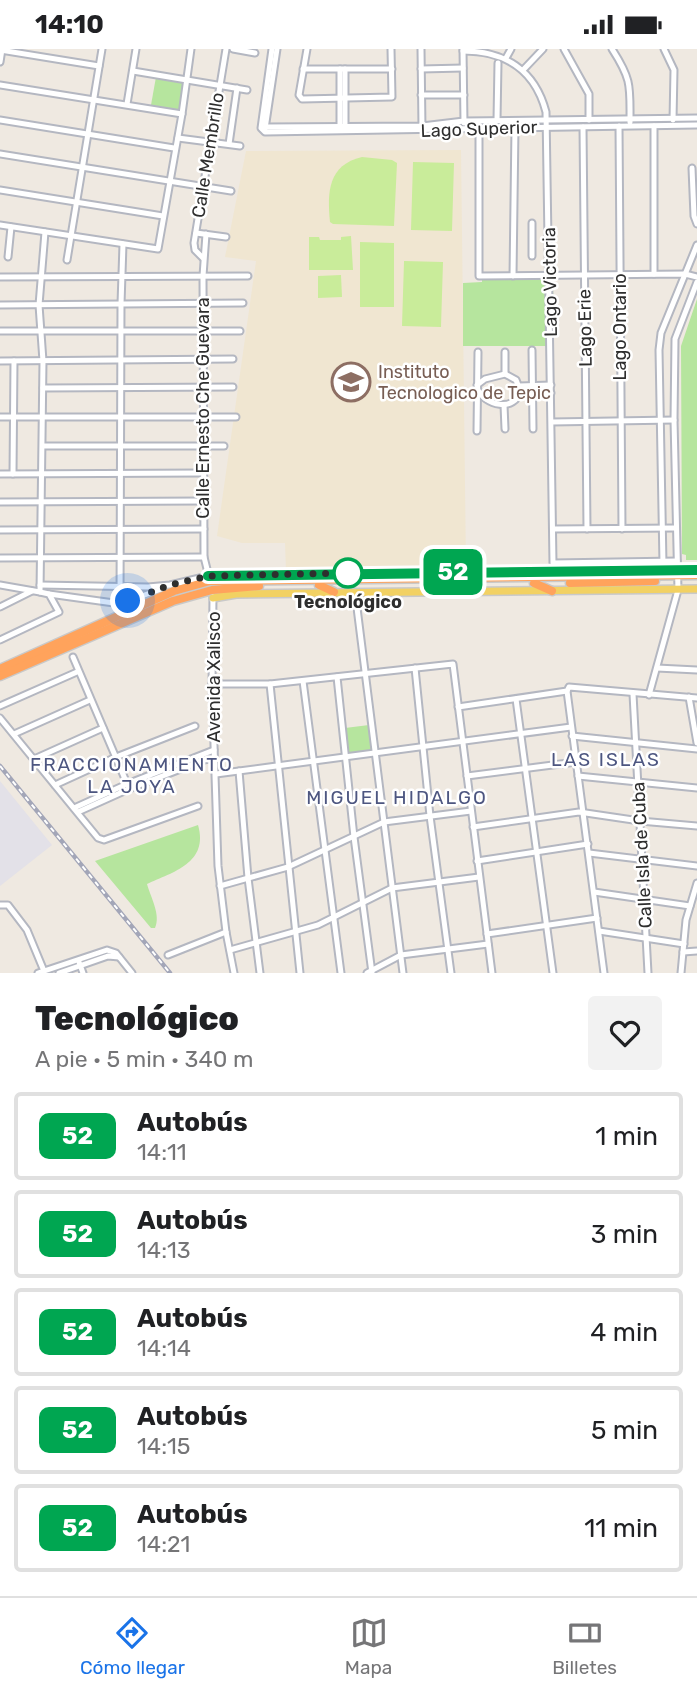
<!DOCTYPE html>
<html lang="es">
<meta charset="utf-8">
<style>
body{margin:0;font-family:Rubik,sans-serif;background:#f2f2f2;color:#202124;height:100vh;display:flex;flex-direction:column;font-size:26px;white-space:nowrap}
*{box-sizing:border-box;margin:0}
p{font-size:23px;color:#757577}
.icon{flex:none;width:38px;height:38px;fill:none;stroke:currentColor;stroke-width:2;stroke-linecap:round;stroke-linejoin:round}
.map{position:relative;height:924px;overflow:hidden}
.sheet{display:flex;flex-direction:column;background:#fff;flex:1}
.sheet>*{flex:none}
.badge{padding:0 14px;border-radius:10px;font-size:24px;line-height:46px}
.you{position:absolute;width:35px;height:35px;margin:-18px;border:5px solid #fff;border-radius:50%;background:#1a73e8;box-shadow:0 0 0 10px #1a73e833}
.map>.badge{position:absolute;translate:-50% -50%;box-shadow:0 0 0 4px #fff}
.round{display:grid;place-items:center;flex:none;width:74px;height:74px;border-radius:7px;background:#f2f2f2}
.head{display:flex;align-items:center;justify-content:space-between;height:119px;padding:0 35px}
h1{font-size:33px;font-weight:800;line-height:52px}
ul{padding:0;list-style:none}
li{display:flex;align-items:center;gap:21px;height:88px;margin:0 14px 10px;padding:0 21px;border:4px solid #e0e0e0;border-radius:7px}
li div{flex:1}
li b{display:block;font-size:26px}
li em{font-style:normal}
li .badge{min-width:77px;font-weight:700;text-align:center}
.status{display:flex;justify-content:space-between;align-items:center;height:49px;padding:0 35px;background:#fff;direction:ltr}
.status svg{height:19px;fill:currentColor}
.menu{display:flex;justify-content:space-around;align-items:center;height:98px;border-top:2px solid #e0e0e0;background:#fff;font-size:19px;color:#757577}
.menu a{display:grid;justify-items:center;gap:4px}
.menu .selected{color:#1a73e8}
.map>svg:first-child{display:block}
</style>
<div class="status"><b>14:10</b><svg viewBox="0 0 49 12"><path d="M0 12V9h3v3zM5 12V6h3v6zM10 12V3h3v9zM15 12V0h3v12zM26 1h20v11H26zM47 4h2v5h-2z"/></svg></div>
<div class="map">
<svg width="697" height="924" viewBox="0 0 697 924">
<rect width="100%" height="100%" fill="#efe9e1"/>
<polygon fill="#e3e1e8" points="0,732 52,796 0,837"/>
<polygon fill="#f0e6d1" points="461,101 466,518 286,522 285,494 242,494 217,487 256,212 225,208 246,102"/>
<g fill="#b6e59e">
<polygon points="156,28 185,33 181,61 151,56"/>
<polygon points="553,227 554,297 463,297 463,234 482,233 482,228"/>
<polygon points="697,250 697,511 686,511 686,506 682,505 681,297"/>
<polygon points="369,676 372,704 349,707 345,679"/>
<path d="M198,776C209,814 173,823 147,835C151,849 161,866 155,879H151L95,812Z"/>
</g>
<g fill="#c9ec9a">
<path d="M362,108L392,111L397,114L394,177L333,175L330,173C327,143 328,116 362,108Z"/>
<polygon points="413,113 454,114 452,182 411,181"/>
<polygon points="351,187 353,221 309,221 309,188 319,188 320,191 341,191 341,188"/>
<polygon points="360,193 394,194 394,258 360,258"/>
<polygon points="404,212 443,213 441,278 402,277"/>
<polygon points="341,226 342,248 318,249 318,227"/>
</g>
<g fill="none" stroke-linecap="round" stroke-linejoin="round">
<defs>
<g id="minor">
<polyline points="233,0 255,4"/>
<polyline points="272,0 261,79 265,83 697,76"/>
<polyline points="307,0 299,46 302,50 392,48 391,0"/>
<polyline points="421,0 422,79"/>
<polyline points="463,0 464,74"/>
<polyline points="564,0 589,45 589,71"/>
<path d="M612,0C632,31 630,37 630,73"/>
<polyline points="664,0 674,21 673,71"/>
<polyline points="0,1 99,17"/>
<path d="M463,2C505,2 535,21 546,63L553,514L677,512"/>
<polyline points="506,9 511,0"/>
<polyline points="0,13 2,0"/>
<polyline points="303,20 392,20"/>
<polyline points="421,20 463,19"/>
<polyline points="524,20 543,0"/>
<polyline points="133,22 247,41"/>
<polyline points="0,36 182,65"/>
<polyline points="421,46 464,46"/>
<polyline points="127,55 136,0"/>
<polyline points="0,71 174,99"/>
<polyline points="497,71 498,14"/>
<polyline points="619,77 622,480"/>
<polyline points="654,77 654,225"/>
<polyline points="265,78 422,77 464,72 697,69"/>
<polyline points="479,78 479,227 685,225 697,228"/>
<polyline points="583,78 587,480"/>
<polyline points="265,80 277,0"/>
<polyline points="340,80 340,20"/>
<polyline points="345,80 345,20"/>
<polyline points="178,89 240,97"/>
<polyline points="229,95 237,39"/>
<polyline points="0,105 231,142"/>
<polyline points="692,119 694,167 697,175"/>
<polyline points="0,141 163,167"/>
<polyline points="0,176 158,200 182,65 191,0"/>
<polyline points="196,184 226,188"/>
<polyline points="206,185 203,227 204,508 209,528"/>
<polyline points="532,207 532,174"/>
<polyline points="8,208 11,178"/>
<polyline points="203,209 195,201 194,194 226,0"/>
<polyline points="67,211 102,0"/>
<polyline points="513,227 515,78"/>
<polyline points="0,228 248,227"/>
<polyline points="0,256 243,254"/>
<polyline points="0,282 240,282"/>
<polyline points="532,301 533,380"/>
<polyline points="505,303 505,325"/>
<polyline points="0,312 233,310"/>
<path d="M477,336L485,330L505,325L516,331L520,341C516,364 484,357 477,339"/>
<polyline points="519,337 551,336"/>
<polyline points="43,339 233,338"/>
<polyline points="520,344 551,344"/>
<polyline points="504,356 505,380"/>
<polyline points="0,368 236,368"/>
<polyline points="552,373 674,371"/>
<polyline points="477,382 478,303"/>
<polyline points="43,397 224,397"/>
<polyline points="0,425 204,424"/>
<polyline points="13,425 14,312"/>
<polyline points="0,453 204,452"/>
<polyline points="553,480 675,479"/>
<polyline points="0,481 204,480"/>
<polyline points="0,509 204,508"/>
<polyline points="663,515 659,301 661,284 697,196"/>
<polyline points="0,536 40,543"/>
<polyline points="40,536 148,538 170,536 208,527"/>
<polyline points="355,543 403,924"/>
<polyline points="49,545 114,554 128,552 164,539"/>
<polyline points="213,548 212,635 218,817 226,883 234,924"/>
<polyline points="120,554 121,255 123,195"/>
<polyline points="0,558 32,542"/>
<polyline points="0,591 59,563 49,545 40,543 43,312 39,256 45,183"/>
<polyline points="73,608 128,737"/>
<polyline points="415,619 430,767 451,924"/>
<polyline points="657,619 697,621"/>
<polyline points="337,628 354,788 372,924"/>
<polyline points="303,632 341,924"/>
<polyline points="212,635 270,635 453,615 492,924"/>
<polyline points="270,635 300,924"/>
<polyline points="567,642 604,924"/>
<polyline points="633,645 648,924"/>
<polyline points="649,646 678,541 674,371 675,290 697,233"/>
<polyline points="689,648 697,694"/>
<polyline points="516,650 553,924"/>
<polyline points="0,657 77,623"/>
<polyline points="458,658 567,642 569,638 697,649"/>
<polyline points="0,669 98,789 104,791 198,757"/>
<polyline points="14,685 90,651"/>
<polyline points="572,687 697,700"/>
<polyline points="34,710 103,679"/>
<polyline points="239,722 248,829 260,924"/>
<polyline points="216,725 571,678"/>
<polyline points="467,727 576,713"/>
<polyline points="578,727 697,739"/>
<polyline points="55,736 116,708 195,677"/>
<polyline points="74,759 127,735 214,701"/>
<polyline points="78,763 129,740 204,711 214,709"/>
<polyline points="473,778 579,763 640,772 697,777"/>
<polyline points="589,804 697,817"/>
<polyline points="477,812 588,795"/>
<polyline points="220,837 288,818 384,773 471,762"/>
<polyline points="594,843 690,857"/>
<polyline points="0,856 8,856 27,881 44,922"/>
<polyline points="599,882 684,895"/>
<polyline points="487,885 597,869"/>
<polyline points="230,901 318,876 392,839 479,828"/>
<polyline points="683,903 697,902"/>
<polyline points="168,906 226,883"/>
<polyline points="79,913 83,924"/>
<polyline points="38,924 107,901 116,904 132,924"/>
<polyline points="59,924 108,907 119,908"/>
<polyline points="367,924 401,906 488,895"/>
<polyline points="681,924 686,871 697,834"/>
</g>
<g id="major">
<polyline points="208,527 697,521"/>
<polyline points="213,549 236,545 697,540"/>
</g>
<g id="highway">
<polyline points="534,534 552,542"/>
<polyline points="570,534 655,532"/>
<polyline points="319,536 334,543"/>
<polyline points="0,620 174,542 210,532 697,526"/>
<polyline points="0,627 173,552 212,541 259,537"/>
</g>
</defs>
<use href="#minor" stroke="#b4b7c1" stroke-width="9"/>
<use href="#major" stroke="#c9c9c9" stroke-width="10"/>
<use href="#highway" stroke="#c9c9c9" stroke-width="11"/>
<use href="#minor" stroke="#fff" stroke-width="5"/>
<use href="#major" stroke="#f2d163" stroke-width="7"/>
<use href="#highway" stroke="#ffa35c" stroke-width="8"/>
<defs>
<polyline id="rail" points="0,717 170,924"/>
</defs>
<use href="#rail" stroke="#a3a6b8" stroke-width="4.5"/>
<use href="#rail" stroke="#fff" stroke-width="2" stroke-dasharray="5" stroke-linecap="butt"/>
</g>
<g fill="none" stroke-linecap="round" stroke-linejoin="round">
<defs>
<polyline id="line" points="208,527 697,521"/>
</defs>
<use href="#line" stroke="#fff" stroke-width="16"/>
<use href="#line" stroke="#00a651" stroke-width="10"/>
<polyline stroke="#2e2e2e" stroke-width="7" stroke-dasharray="0 12.6" points="128,552 170,536 208,527 348,524"/>
</g>
<defs>
<symbol id="university-ring" viewBox="-11 -11 22 22"><circle r="9.5" fill="#fff" stroke="#8d6e63" stroke-width="1.5"/><path d="M0-5L7-2L0 1L-7-2ZM-4 1L0 2.5L4 1V4Q0 6-4 4Z" fill="#8d6e63"/></symbol>
</defs>
<g fill-rule="evenodd">
<use href="#university-ring" x="329" y="311" width="44" height="44"/>
</g>
<circle fill="#fff" stroke="#00a651" stroke-width="3.5" cx="348" cy="524" r="14"/>
<g text-anchor="middle" dominant-baseline="central" stroke-width="5" stroke-linejoin="round" paint-order="stroke">
<g font-size="18" fill="#2e2e2e" stroke="#fff">
<text transform="translate(479 80) rotate(-2)">Lago Superior</text>
<text transform="translate(208 106) rotate(-81)">Calle Membrillo</text>
<text transform="translate(550 233) rotate(-91)">Lago Victoria</text>
<text transform="translate(620 278) rotate(-90)">Lago Ontario</text>
<text transform="translate(585 279) rotate(-91)">Lago Erie</text>
<text transform="translate(203 359) rotate(-90)">Calle Ernesto Che Guevara</text>
<text transform="translate(214 628) rotate(-90)">Avenida Xalisco</text>
<text transform="translate(642 806) rotate(-93)">Calle Isla de Cuba</text>
</g>
<g font-size="18" fill="#785e54" stroke="#fff" text-anchor="start">
<text x="378" y="323">Instituto<tspan x="378" dy="21">Tecnologico de Tepic</tspan></text>
</g>
<g font-size="18" font-weight="bold" fill="#2e2e2e" stroke="#fff">
<text x="348" y="553">Tecnológico</text>
</g>
<g font-size="19" letter-spacing="2" fill="#4d5680" stroke="#fff">
<text x="606" y="710">LAS ISLAS</text>
<text x="132" y="715">FRACCIONAMIENTO<tspan x="132" dy="22">LA JOYA</tspan></text>
<text x="397" y="748">MIGUEL HIDALGO</text>
</g>
</g>
</svg>
<div class="you" style="left:128px;top:552px"></div>
<b class="badge" style="left:453px;top:523px;background:#00a651;color:#fff">52</b>
</div>
<section class="sheet">
<div class="head"><div><h1>Tecnológico</h1><p>A pie · 5 min · 340 m</p></div><a class="round"><svg class="icon" aria-label="heart" viewBox="0 0 24 24"><path d="M12 20l-8-8c-3-5 5-10 8-4 3-6 11-1 8 4z"/></svg></a></div>
<ul>
<li><span class="badge" style="background:#00a651;color:#fff">52</span><div><b>Autobús</b><p>14:11</p></div><em>1 min</em></li>
<li><span class="badge" style="background:#00a651;color:#fff">52</span><div><b>Autobús</b><p>14:13</p></div><em>3 min</em></li>
<li><span class="badge" style="background:#00a651;color:#fff">52</span><div><b>Autobús</b><p>14:14</p></div><em>4 min</em></li>
<li><span class="badge" style="background:#00a651;color:#fff">52</span><div><b>Autobús</b><p>14:15</p></div><em>5 min</em></li>
<li><span class="badge" style="background:#00a651;color:#fff">52</span><div><b>Autobús</b><p>14:21</p></div><em>11 min</em></li>
</ul>
</section>
<nav class="menu">
<a class="selected"><svg class="icon" aria-label="directions" viewBox="0 0 24 24"><path d="M12 3l9 9-9 9-9-9zM9 14v-3h6M13 9l2 2-2 2"/></svg>Cómo llegar</a>
<a><svg class="icon" aria-label="map" viewBox="0 0 24 24"><path d="M3 6l6-2 6 2 6-2v14l-6 2-6-2-6 2zM9 4v14M15 6v14"/></svg>Mapa</a>
<a><svg class="icon" aria-label="tickets" viewBox="0 0 24 24"><path d="M3 7h18v10H3zM15 7v10"/></svg>Billetes</a>
</nav>
